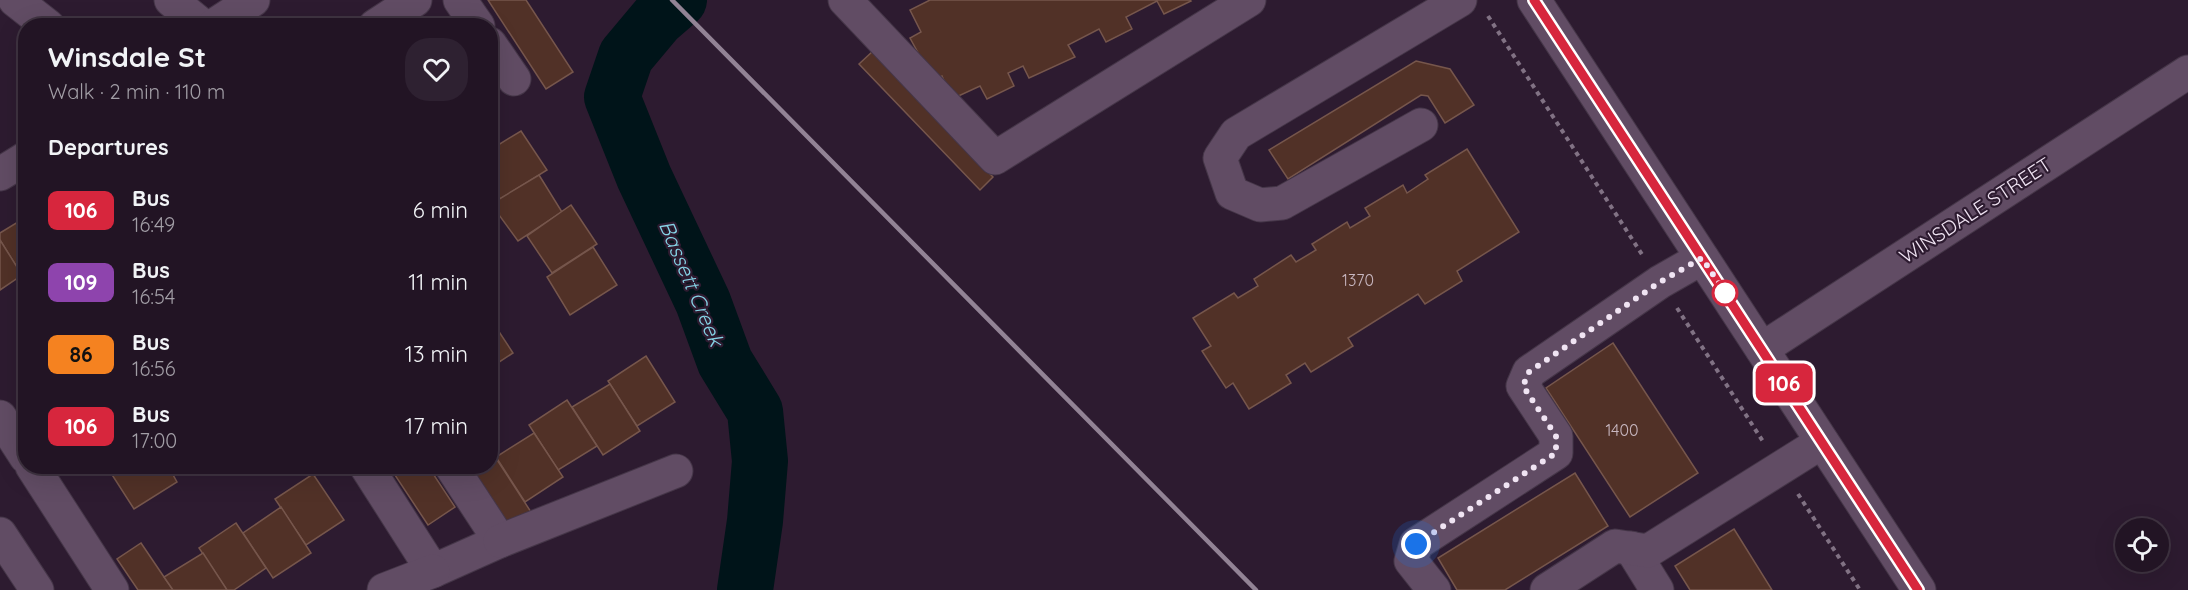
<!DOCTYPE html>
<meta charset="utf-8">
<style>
body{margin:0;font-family:Quicksand,sans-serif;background:#2e2131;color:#f1f3f6;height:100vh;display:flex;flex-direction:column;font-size:22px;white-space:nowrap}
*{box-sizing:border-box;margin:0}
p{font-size:20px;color:#a29ea6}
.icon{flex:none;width:33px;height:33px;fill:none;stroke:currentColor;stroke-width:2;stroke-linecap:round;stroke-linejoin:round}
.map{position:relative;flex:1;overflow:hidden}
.details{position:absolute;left:18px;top:18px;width:480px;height:456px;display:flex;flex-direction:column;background:#221424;border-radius:24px;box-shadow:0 6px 24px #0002,0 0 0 2px #3f3341}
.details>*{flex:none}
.badge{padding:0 12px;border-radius:9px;font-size:21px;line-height:39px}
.buttons{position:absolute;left:2115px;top:518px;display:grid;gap:12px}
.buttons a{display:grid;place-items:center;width:54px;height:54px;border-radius:50%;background:#221424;box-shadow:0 6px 24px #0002,0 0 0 2px #3f3341;font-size:30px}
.you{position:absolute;width:30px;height:30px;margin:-15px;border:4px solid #fff;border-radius:50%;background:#1a73e8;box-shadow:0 0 0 9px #1a73e833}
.map>.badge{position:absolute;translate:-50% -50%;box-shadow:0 0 0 3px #fff}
h2{padding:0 30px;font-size:22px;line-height:54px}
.round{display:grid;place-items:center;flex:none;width:63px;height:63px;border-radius:24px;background:#2e2131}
.head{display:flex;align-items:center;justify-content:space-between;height:102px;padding:0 30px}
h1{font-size:28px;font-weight:800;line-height:45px}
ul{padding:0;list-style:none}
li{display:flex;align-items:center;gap:18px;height:72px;padding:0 30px}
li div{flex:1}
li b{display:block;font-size:22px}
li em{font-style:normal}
li .badge{min-width:66px;font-weight:700;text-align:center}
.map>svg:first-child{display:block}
</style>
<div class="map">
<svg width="2188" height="590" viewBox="0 0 2188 590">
<rect width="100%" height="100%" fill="#2d1b30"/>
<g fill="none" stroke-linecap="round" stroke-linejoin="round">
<polyline stroke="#001419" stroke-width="56" points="679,0 657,19 626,56 612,97 644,177 703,302 725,362 755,411 760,461 755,521 745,590"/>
</g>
<g fill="#513127" stroke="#76564c" stroke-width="1.5">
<polygon points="488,0 526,0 573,72 546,89"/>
<polygon points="930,0 1190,0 1191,1 1164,14 1157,1 1126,17 1132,29 1106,42 1099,29 1068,45 1075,57 1029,78 1023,66 1008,73 1014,86 987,99 980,86 952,99 942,76 933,80 910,38 921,32 910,10"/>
<polygon points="873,51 993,177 980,190 859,64"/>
<polygon points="1416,61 1450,69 1474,105 1445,123 1428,96 1421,95 1288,179 1269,150"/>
<polygon points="521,131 547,170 500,199 490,185 490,150"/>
<polygon points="1467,149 1519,232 1457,271 1462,281 1425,304 1418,294 1348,338 1353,346 1311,372 1305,363 1286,375 1291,383 1249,409 1233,383 1226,388 1202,351 1211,346 1193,318 1234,293 1238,298 1258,286 1254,279 1291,255 1296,262 1316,250 1312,244 1347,222 1350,228 1370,216 1365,208 1403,185 1407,193 1428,179 1425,175"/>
<polygon points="539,175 562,212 518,241 491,204"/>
<polygon points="571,205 597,244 552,273 527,236"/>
<polygon points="26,217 26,279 25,280 0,240 0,233"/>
<polygon points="0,240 22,275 0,290"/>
<polygon points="593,247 617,285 570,315 547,277"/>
<polygon points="490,318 513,353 490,368"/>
<polygon points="1613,343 1698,473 1630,517 1546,388"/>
<polygon points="646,356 675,402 637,426 608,381"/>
<polygon points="610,384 640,431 603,455 572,407"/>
<polygon points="567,400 597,446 558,470 529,425"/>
<polygon points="534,433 563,477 525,502 496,457"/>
<polygon points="490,449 531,512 505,528 465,466 490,466"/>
<polygon points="117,466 168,466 177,482 134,509 109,470"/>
<polygon points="389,466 428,466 455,507 428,525"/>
<polygon points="1575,473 1608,526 1505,590 1457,590 1438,558"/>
<polygon points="313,474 344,520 306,545 275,499"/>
<polygon points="281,507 311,553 273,578 243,533"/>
<polygon points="236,523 266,568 234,590 227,590 199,548"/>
<polygon points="1734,529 1772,590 1690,590 1675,566"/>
<polygon points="141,543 164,577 173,590 138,590 117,559"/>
<polygon points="203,553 227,590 173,590 164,577"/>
</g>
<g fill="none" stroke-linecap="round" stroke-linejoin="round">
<defs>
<g id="minor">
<polyline points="15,0 48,26"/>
<polyline points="171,0 203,26"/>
<polyline points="460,0 478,26"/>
<polyline points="845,0 995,158 1249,0"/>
<polyline points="1534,0 1919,590"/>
<polyline points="213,26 253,0"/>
<polyline points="375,26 415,0"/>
<polyline points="490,44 514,79"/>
<polyline points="1421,125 1282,203 1260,205 1232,193 1220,158 1236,134 1460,0"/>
<polyline points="0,174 26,158"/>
<polyline points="1762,349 2188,72"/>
<polyline points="0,417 26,457"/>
<polyline points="32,466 112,590"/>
<polyline points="366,466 433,571 500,541 451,466"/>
<polyline points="0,534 37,590"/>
<polyline points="500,541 676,471"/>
<polyline points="1631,548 1657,590"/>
<polyline points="384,590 433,571"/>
<polyline points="1434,590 1411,561 1416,544 1556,453 1556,436 1523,386 1529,372 1660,282 1702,258"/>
<polyline points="1547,590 1615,546 1648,551 1822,442"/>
</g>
</defs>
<use href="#minor" stroke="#453648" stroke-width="35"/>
<g stroke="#817284" stroke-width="4" stroke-dasharray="4.5 4.5" stroke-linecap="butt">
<polyline points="1488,16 1643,256"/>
<polyline points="1677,308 1764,443"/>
<polyline points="1798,494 1860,590"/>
</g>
<use href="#minor" stroke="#614c64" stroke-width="33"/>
<polyline stroke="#928395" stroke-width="4.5" points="672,0 1256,590"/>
</g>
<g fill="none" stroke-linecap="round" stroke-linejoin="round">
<defs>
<polyline id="line" points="1534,0 1918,590"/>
</defs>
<use href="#line" stroke="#fff" stroke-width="14"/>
<use href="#line" stroke="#d7263d" stroke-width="9"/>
<polyline stroke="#f0e4f3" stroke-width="6" stroke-dasharray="0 10.8" points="1416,544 1556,453 1556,436 1523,386 1529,372 1660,282 1702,258 1726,294 1725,293"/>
</g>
<circle fill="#fff" stroke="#d7263d" stroke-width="3" cx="1725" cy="293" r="12"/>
<g text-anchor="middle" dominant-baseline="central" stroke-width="4.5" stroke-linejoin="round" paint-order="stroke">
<g font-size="16" fill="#c8b7c0">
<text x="1358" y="280">1370</text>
<text x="1622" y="430">1400</text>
</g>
<g font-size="20" fill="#f0e4f3" stroke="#2d1b30">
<text transform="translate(1975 210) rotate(-33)">WINSDALE STREET</text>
</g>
<g font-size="21" font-style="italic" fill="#86d4e6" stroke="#2d1b30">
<text transform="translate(692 283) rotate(67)">Bassett Creek</text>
</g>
</g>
</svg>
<div class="buttons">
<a><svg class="icon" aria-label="locate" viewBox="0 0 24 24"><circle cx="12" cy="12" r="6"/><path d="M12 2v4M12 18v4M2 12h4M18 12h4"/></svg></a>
</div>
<div class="you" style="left:1416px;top:544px"></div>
<b class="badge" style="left:1784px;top:383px;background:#d7263d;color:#fff">106</b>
<section class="details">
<div class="head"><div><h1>Winsdale St</h1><p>Walk · 2 min · 110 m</p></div><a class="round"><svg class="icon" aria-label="heart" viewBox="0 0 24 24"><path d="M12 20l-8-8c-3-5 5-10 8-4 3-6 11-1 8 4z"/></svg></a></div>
<h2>Departures</h2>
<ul>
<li><span class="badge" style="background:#d7263d;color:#fff">106</span><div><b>Bus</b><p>16:49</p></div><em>6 min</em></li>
<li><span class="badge" style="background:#8e44ad;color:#fff">109</span><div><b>Bus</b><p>16:54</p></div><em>11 min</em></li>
<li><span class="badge" style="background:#f58220;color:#111">86</span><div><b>Bus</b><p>16:56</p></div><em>13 min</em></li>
<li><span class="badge" style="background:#d7263d;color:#fff">106</span><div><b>Bus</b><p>17:00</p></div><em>17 min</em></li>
</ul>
</section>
</div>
